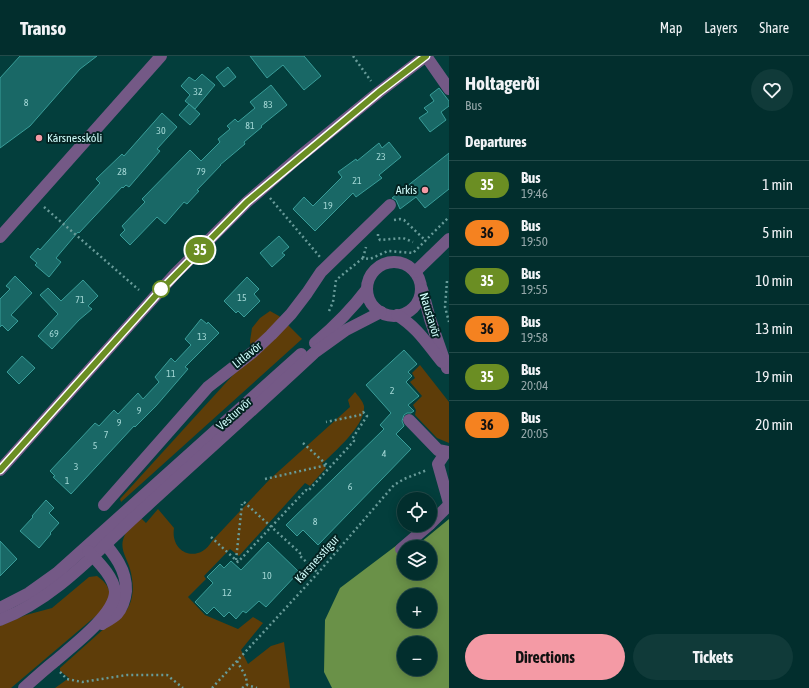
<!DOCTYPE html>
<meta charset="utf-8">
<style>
body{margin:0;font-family:"Asap Condensed",sans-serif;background:#103a39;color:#f1f3f6;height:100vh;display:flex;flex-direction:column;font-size:15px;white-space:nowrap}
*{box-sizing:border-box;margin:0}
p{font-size:13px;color:#96a8aa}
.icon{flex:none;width:22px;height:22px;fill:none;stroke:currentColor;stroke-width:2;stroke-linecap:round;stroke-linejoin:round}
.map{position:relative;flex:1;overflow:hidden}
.side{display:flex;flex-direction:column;background:#022e2d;width:360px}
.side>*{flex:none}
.badge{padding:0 8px;border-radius:13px;font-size:14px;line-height:26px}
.fabs{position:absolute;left:397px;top:436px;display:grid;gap:8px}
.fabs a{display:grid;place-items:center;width:40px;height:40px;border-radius:50%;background:#022e2d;box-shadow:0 2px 10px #0003,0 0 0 1px #234a49;font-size:20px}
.map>.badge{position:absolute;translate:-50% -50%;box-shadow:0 0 0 2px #fff}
h2{padding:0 16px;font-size:15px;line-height:36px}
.round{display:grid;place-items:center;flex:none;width:42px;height:42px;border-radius:21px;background:#103a39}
.head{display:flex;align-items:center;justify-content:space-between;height:68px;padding:0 16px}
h1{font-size:19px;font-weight:700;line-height:30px}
.cta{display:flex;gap:8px;margin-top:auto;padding:8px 16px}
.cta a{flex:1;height:46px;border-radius:24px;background:#f49aa5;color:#111;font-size:16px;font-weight:700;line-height:46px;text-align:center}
.cta a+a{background:#103a39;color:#f1f3f6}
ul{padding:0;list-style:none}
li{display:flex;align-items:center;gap:12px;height:48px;padding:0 16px;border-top:1px solid #234a49}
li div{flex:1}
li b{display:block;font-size:15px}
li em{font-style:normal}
li .badge{min-width:44px;font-weight:700;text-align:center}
header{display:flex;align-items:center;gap:24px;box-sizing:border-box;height:56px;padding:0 20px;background:#022e2d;border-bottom:1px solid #234a49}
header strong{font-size:19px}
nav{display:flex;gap:22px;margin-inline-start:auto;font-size:14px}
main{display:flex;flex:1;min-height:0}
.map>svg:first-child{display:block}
</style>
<header>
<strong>Transo</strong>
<nav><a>Map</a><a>Layers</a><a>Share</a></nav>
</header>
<main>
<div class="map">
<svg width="449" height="632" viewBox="0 0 449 632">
<rect width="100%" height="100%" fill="#033e3c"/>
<g fill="#5e3d09">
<polygon points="270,255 279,260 302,283 121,446 120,443 243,308 251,296 250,285 252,272 260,262"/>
<polygon points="420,309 449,346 449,387 437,382 415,359 416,354 413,349 422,340 410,326 415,322 412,317"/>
<path d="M355,336C358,340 363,345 364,350C366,369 335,395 322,408L326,412L310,430L305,427L239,500L230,493L204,520L206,523L188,541L205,559L238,573L253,561L263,567L241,594L248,608L271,590L284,586L290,632H55L69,622L60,615V612L107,570C131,560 137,538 130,513C127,502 119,493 124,481C126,474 135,467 140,461L146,467L158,453L174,472C170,498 199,508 212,485L270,423L350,351L348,344Z"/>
<path d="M97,520C106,526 113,535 108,547C106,551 101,556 97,559L11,632H0V570L26,559L52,552L89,521Z"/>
</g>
<path fill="#6a9148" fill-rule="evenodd" d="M449,463V632H332L324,616L325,564L340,532L397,489L404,497V517H430V491H415ZM404,539H430V565H404ZM404,587H430V613H404Z"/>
<g fill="#196866" stroke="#399d99">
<polygon points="20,0 97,0 80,13 30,70 0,92 0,22"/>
<polygon points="250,0 304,0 321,20 304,34 283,9 267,22"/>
<polygon points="228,11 236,21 224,31 216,21"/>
<polygon points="202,18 215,29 195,53 185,45 190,39 181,30 189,21 195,25"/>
<polygon points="271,29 287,49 261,70 262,71 244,86 245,88 220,109 221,109 197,134 199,135 187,148 184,146 165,168 157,161 130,189 120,179 125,174 122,170 145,146 142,143 190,94 201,105 220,86 218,83 230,73 227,70 235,63 238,66 255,52 250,46"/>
<polygon points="439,32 449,45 449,50 441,56 446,64 430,76 419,62 428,56 424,52 434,45 430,39"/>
<polygon points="189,48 200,58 190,69 179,59"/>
<polygon points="162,57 177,71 157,93 160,95 129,131 126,129 123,132 122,131 79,177 78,176 56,202 61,206 49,221 35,209 37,207 30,201 38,192 40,194 100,127 96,123 122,98 124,100"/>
<polygon points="389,86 401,101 379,119 382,122 356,141 353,137 315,175 293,153 304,141 313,150 342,121 338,116 356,103 357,105 379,87 382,92"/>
<polygon points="449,97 449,133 425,152 416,141 400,153 396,144 392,142"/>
<polygon points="279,180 289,191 282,197 285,199 272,211 260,197"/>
<polygon points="15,220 32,237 11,259 18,265 8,275 2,269 0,271 0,243 10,233 6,230"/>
<polygon points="247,221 259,233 254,238 260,245 244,261 238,255 236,257 224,245"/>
<polygon points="83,224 98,240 88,250 92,253 79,264 52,293 38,280 58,258 40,239 48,232 61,245"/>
<polygon points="201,263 207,268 208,266 219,277 185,311 188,313 156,350 135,371 134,370 71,438 53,421 55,420 50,415 95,367 99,370 114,354 118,358 138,337 143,343 159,326 155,321 171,302 175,306 191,289 185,283"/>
<polygon points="404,294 417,308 408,316 412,320 406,326 419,340 408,349 414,355 411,357 407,357 404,359 402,365 404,370 396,378 411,393 318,489 303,474 297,480 286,469 384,373 380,369 391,357 366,329"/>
<polygon points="22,300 35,312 19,328 7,316"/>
<polygon points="46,444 54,452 49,457 59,467 50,477 51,478 39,492 20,475 33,461 32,460"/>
<polygon points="0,485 17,503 0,520"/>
<polygon points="268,486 299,516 266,551 259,545 246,557 243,555 236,563 229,556 224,561 214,551 207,558 195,546 213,527 207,521 220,508 224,512 231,505 241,514"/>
</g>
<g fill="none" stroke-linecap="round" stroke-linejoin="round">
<g stroke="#689b99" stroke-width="2.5" stroke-dasharray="2 3" stroke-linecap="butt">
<polyline points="353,0 371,25"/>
<polyline points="270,142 320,201"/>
<polyline points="44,151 139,234"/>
<polyline points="394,164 400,163 404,164 426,185"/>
<polyline points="378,178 378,181 380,184 403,182 413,186"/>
<polyline points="363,202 366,191"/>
<polyline points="447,225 445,251 449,266"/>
<polyline points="329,255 333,246 336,224 363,202 370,203 388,195 413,197 449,161"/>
<polyline points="303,387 328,410"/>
<polyline points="265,423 327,409"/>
<polyline points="244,446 300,497 299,499 318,517"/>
<polyline points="211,481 238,506 306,434 308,435 354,385 352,383 367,360 363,356 360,359 326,366"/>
<polyline points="236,504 242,448"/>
<polyline points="237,605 246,621 247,629"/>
<polyline points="60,616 67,623 82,626 127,619 167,619 183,632"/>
<polyline points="212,632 318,517 394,429 404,423 427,414"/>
<polyline points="242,632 247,629 257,632"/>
</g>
<g stroke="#745986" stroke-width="12">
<polyline points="426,0 449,33"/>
<polyline points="0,181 161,0"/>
<circle cx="394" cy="233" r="27"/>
<polyline points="415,216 449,183"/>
<polyline points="422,233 430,263 447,312"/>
<path d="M397,259C417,271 428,289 442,306"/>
<path d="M315,287C335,270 352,253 367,233"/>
<polyline points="409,364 438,394 449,396"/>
<polyline points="446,396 438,408 449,447"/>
<polyline points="0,414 175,218 247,146 298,102 379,36 426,0"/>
<polyline points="104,449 208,331 253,296 271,279 291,258 307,237 321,216 390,149"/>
<polyline points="430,468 449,449"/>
<path d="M101,483C114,498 127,514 126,535C125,544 123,551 117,558C113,562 107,565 102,568"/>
<polyline points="401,493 429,469"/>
<polyline points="0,552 29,537 57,517 301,298"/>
<path d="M0,564C55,543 96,496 139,457C197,404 256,351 314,297L346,274L381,256"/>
<path d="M24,632C34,623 44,614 54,606C70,592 116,558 115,535C113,520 98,506 88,495"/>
</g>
</g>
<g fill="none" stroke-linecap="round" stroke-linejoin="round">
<defs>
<polyline id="line" points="0,414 160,235 247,146 379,36 426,0"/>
</defs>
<use href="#line" stroke="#fff" stroke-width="9"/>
<use href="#line" stroke="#6b8e23" stroke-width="6"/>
</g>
<g fill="#f49aa5" stroke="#032221" stroke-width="1.5">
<circle cx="39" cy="82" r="4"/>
<circle cx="425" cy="134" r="4"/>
</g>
<circle fill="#fff" stroke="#6b8e23" stroke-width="2" cx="161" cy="233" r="8"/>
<g text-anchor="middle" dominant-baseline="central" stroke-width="4" stroke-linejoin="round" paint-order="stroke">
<g font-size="10" fill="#a2d7d5">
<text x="198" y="35">32</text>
<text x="26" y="46">8</text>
<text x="268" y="48">83</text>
<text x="250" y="69">81</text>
<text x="161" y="74">30</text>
<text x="381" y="100">23</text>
<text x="122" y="115">28</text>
<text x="201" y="115">79</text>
<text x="357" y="124">21</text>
<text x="328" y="149">19</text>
<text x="242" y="241">15</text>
<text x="80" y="243">71</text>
<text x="54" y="277">69</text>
<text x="202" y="280">13</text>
<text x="171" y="317">11</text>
<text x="392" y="334">2</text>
<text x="139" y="354">9</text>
<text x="119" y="366">9</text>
<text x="106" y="378">7</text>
<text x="95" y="389">5</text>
<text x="384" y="397">4</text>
<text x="76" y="410">3</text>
<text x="67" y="424">1</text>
<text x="350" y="430">6</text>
<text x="315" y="465">8</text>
<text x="267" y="519">10</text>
<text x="227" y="536">12</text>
</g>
<g font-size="12" fill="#d0fcfa" stroke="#032221" text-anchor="start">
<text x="47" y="82">Kársnesskóli</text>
<text x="417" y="134" text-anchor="end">Arkís</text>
</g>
<g font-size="12" fill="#d0fcfa" stroke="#032221">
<text transform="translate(430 259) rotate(73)">Naustavör</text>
<text transform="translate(247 299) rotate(-39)">Litlavör</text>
<text transform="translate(234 358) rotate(-42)">Vesturvör</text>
<text transform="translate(317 503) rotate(-48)">Kársnesstígur</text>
</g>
</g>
</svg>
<div class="fabs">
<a><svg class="icon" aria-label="locate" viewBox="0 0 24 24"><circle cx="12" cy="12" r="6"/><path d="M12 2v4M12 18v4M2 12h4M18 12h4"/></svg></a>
<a><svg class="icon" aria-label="layers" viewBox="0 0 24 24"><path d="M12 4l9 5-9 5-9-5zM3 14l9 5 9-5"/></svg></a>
<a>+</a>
<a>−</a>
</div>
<b class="badge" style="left:200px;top:194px;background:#6b8e23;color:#fff">35</b>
</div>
<section class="side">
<div class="head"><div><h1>Holtagerði</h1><p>Bus</p></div><a class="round"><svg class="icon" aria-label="heart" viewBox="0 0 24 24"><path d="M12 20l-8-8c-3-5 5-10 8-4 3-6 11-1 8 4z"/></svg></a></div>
<h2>Departures</h2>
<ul>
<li><span class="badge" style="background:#6b8e23;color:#fff">35</span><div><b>Bus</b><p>19:46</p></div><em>1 min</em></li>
<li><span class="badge" style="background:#f58220;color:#111">36</span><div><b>Bus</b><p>19:50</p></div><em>5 min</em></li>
<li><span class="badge" style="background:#6b8e23;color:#fff">35</span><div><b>Bus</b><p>19:55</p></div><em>10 min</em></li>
<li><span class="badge" style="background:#f58220;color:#111">36</span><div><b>Bus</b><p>19:58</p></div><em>13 min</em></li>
<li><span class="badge" style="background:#6b8e23;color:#fff">35</span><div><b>Bus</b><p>20:04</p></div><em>19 min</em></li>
<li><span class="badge" style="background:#f58220;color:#111">36</span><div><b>Bus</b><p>20:05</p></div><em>20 min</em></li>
</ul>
<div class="cta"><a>Directions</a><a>Tickets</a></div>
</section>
</main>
